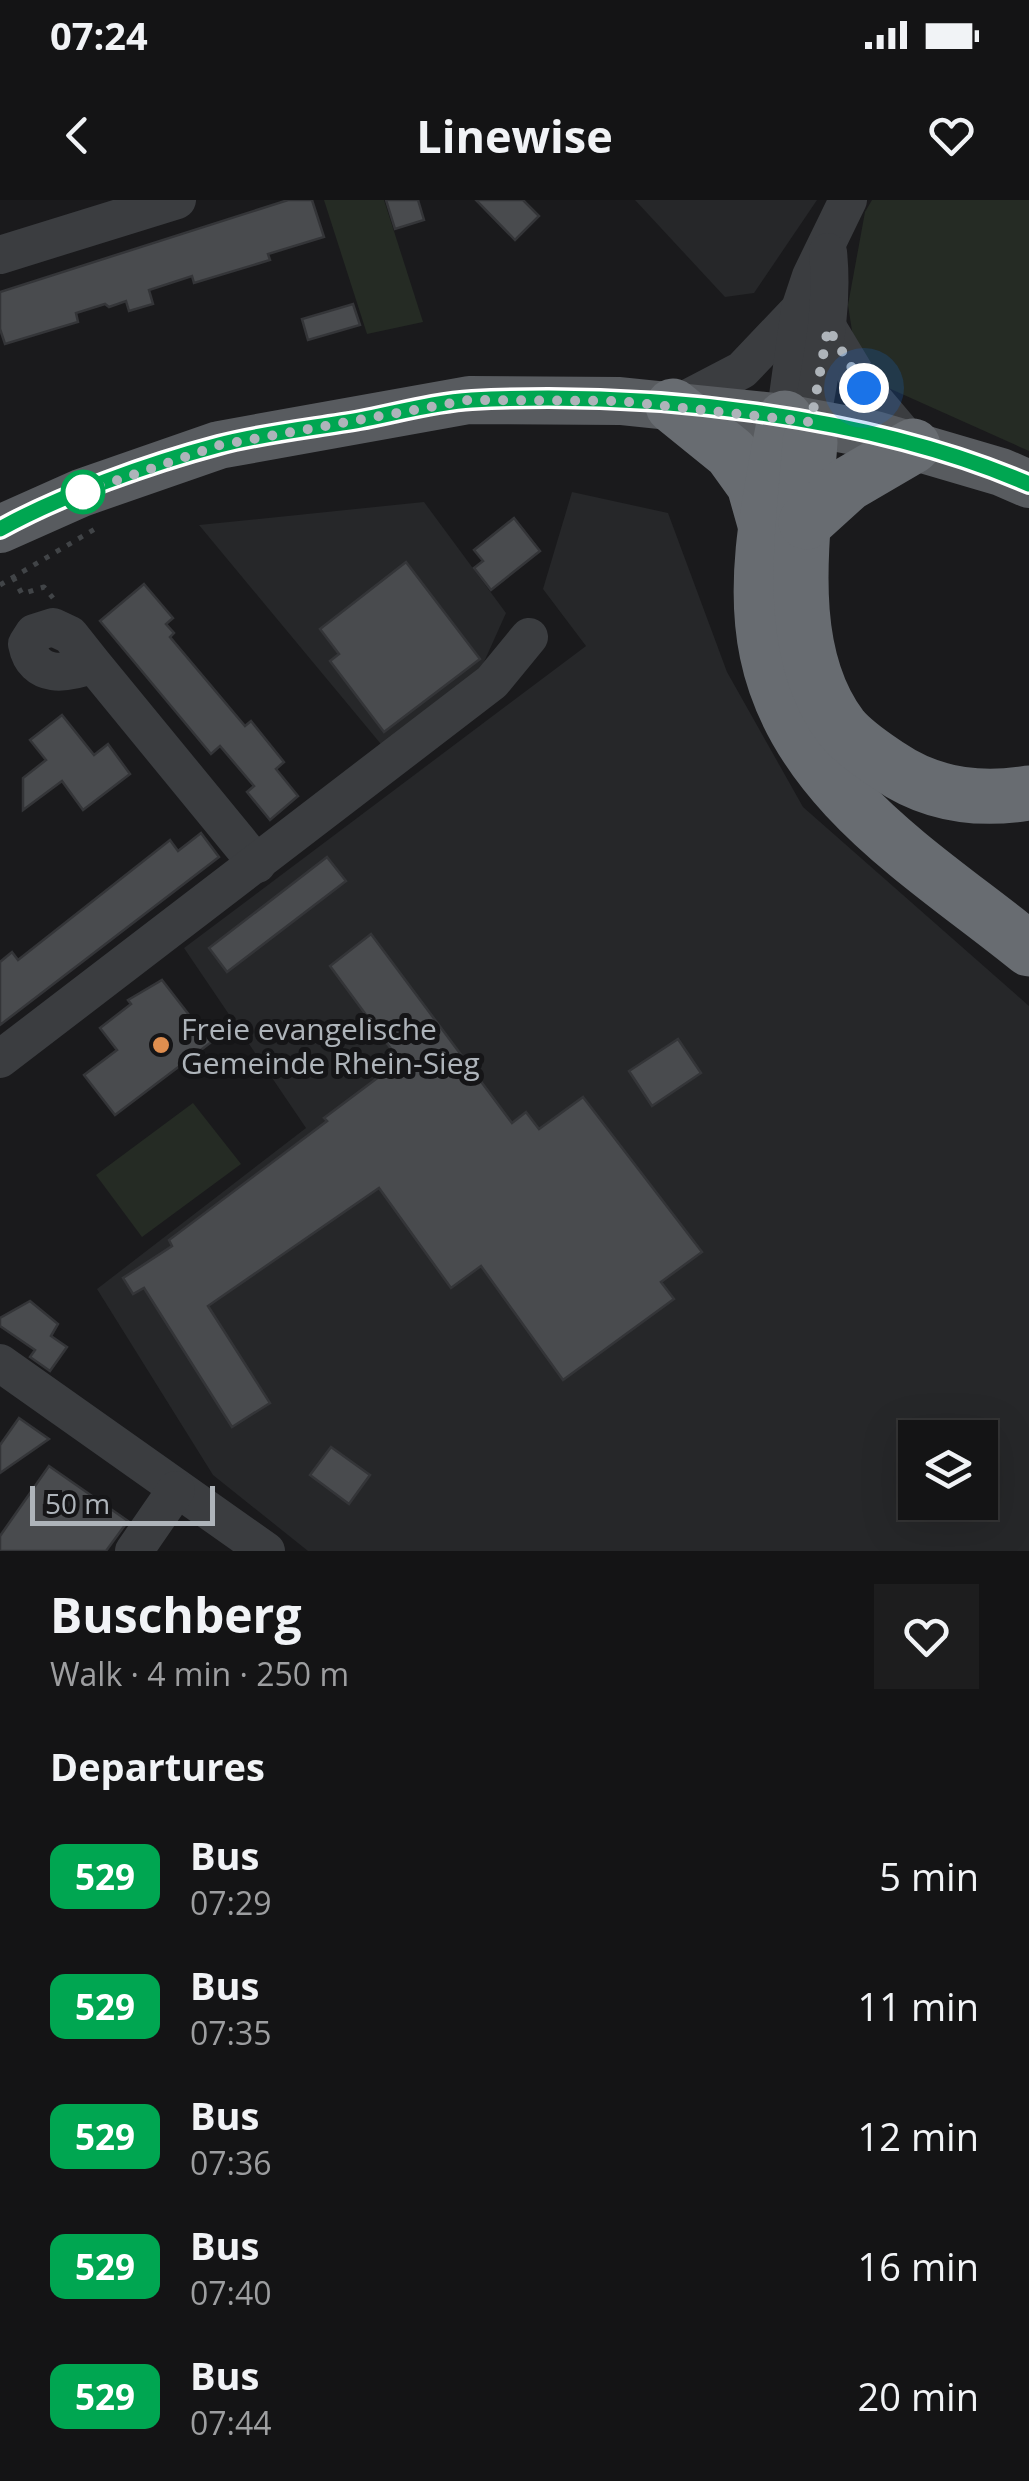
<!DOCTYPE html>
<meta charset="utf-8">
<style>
body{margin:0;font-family:"Open Sans",sans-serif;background:#1d1d1e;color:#f1f3f6;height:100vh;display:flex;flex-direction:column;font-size:38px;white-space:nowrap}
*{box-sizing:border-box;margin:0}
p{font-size:32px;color:#9d9ea0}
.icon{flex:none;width:55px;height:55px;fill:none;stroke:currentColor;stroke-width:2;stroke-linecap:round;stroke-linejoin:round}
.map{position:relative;height:1351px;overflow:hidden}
.sheet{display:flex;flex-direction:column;background:#141415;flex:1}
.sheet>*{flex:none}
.badge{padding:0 20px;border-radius:15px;font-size:35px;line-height:65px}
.fabs{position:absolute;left:898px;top:1220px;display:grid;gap:20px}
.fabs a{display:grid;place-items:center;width:100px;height:100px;border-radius:0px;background:#141415;box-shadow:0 10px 40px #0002,0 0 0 2px #333334;font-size:50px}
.scale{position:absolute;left:30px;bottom:25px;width:185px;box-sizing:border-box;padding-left:10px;border:5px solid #aeb4ba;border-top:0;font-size:28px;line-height:35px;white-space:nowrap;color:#aeb4ba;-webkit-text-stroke:8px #151517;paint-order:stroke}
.you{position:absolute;width:50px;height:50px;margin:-25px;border:8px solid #fff;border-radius:50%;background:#1a73e8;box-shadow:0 0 0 15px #1a73e833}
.map>.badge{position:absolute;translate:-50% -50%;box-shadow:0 0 0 5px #fff}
h2{padding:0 50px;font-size:38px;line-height:90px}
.round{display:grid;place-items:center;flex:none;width:105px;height:105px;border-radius:0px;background:#1d1d1e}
.head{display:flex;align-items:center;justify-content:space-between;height:170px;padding:0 50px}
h1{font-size:48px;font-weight:700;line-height:75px}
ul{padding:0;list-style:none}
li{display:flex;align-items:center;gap:30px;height:130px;padding:0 50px}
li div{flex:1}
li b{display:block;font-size:38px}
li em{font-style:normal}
li .badge{min-width:110px;font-weight:700;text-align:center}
.status{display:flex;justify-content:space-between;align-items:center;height:70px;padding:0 50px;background:#141415;direction:ltr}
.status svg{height:28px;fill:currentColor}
header{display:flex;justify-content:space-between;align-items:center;height:130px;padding:0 50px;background:#141415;font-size:45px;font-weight:700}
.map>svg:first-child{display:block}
</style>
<div class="status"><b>07:24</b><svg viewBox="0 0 49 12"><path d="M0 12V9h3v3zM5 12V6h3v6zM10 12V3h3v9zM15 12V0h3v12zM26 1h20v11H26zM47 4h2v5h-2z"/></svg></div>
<header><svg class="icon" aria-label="back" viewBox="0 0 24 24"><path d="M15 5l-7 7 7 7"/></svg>Linewise<svg class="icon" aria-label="heart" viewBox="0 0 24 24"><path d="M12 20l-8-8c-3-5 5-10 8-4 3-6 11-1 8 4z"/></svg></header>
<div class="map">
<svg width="1029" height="1351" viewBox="0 0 1029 1351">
<rect width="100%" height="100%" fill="#1a1a1c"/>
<g fill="#262729" fill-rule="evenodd">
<polygon points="635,0 817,0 754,93 725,97"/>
<path d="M572,292L668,313L727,472L803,607L1029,806V1351H308L213,1275L97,1089L306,928L184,748L586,446L543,389ZM915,1238H980V1302H915Z"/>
<polygon points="424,302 506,413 475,482 385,549 199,325"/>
</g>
<g fill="#252b24">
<polygon points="324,0 384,0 423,122 367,134"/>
<polygon points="872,0 1029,0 1029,251 884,186 855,150 848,105 865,12"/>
<polygon points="193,903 241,964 142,1037 96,975"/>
</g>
<g fill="#494b4e" stroke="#343538" stroke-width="2.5">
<polygon points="288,0 312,0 324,37 268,54 270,60 194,83 192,76 149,90 153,104 129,111 126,101 109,107 105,104 76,113 78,122 5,144 0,129 0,92"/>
<polygon points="386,0 418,0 424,20 395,29"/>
<polygon points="476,0 523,0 539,16 515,40"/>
<polygon points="353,104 360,125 308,140 302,119"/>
<polygon points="514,318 540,351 491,390 474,368 483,361 474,350"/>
<polygon points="406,362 480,459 384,532 330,461 339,454 320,429"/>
<polygon points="144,384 173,418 166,424 174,433 170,437 245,526 251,521 284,562 276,569 298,596 270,620 247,592 254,586 220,546 211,554 100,421"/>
<polygon points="62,515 94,555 108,544 130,574 83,610 62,581 23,610 23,578 46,560 30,540"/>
<polygon points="201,633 219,657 0,825 0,762 12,752 18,760 170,640 178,651"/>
<polygon points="327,657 346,681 227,772 209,748"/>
<polygon points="371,734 512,923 526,912 539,929 583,897 702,1052 661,1082 674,1099 563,1180 481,1066 451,1088 379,988 208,1106 270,1203 232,1227 144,1088 133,1094 123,1078 172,1046 169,1040 327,921 324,918 400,861 330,766"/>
<polygon points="162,780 193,820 197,817 214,840 115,915 84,875 117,850 100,828 131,804 128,800"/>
<polygon points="678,839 701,873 652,906 629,871"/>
<polygon points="30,1101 58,1124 51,1136 67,1147 50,1171 30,1157 35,1150 0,1126 0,1118"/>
<polygon points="19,1218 49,1239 0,1273 0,1245"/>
<polygon points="331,1247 370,1275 349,1304 310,1275"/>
<polygon points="49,1266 128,1321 106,1351 0,1351 0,1336"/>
</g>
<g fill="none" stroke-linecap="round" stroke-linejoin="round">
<g stroke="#414447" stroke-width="5" stroke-dasharray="5 8" stroke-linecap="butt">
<polyline points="13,377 22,394 44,387 53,398"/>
<polyline points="0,385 100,326"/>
</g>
<g stroke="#3b3d40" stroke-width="38">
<polyline points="0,55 177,0"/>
<polyline points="828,128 864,188 913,246"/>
<polyline points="673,206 742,170 800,109"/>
<polyline points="785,218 800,109 811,76 848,0"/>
<path d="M811,222C821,165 834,110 828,52"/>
<path d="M93,464C67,474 34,480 27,444L34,433L53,427L70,435L93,464L257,664"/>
<polyline points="0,859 492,482 529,437"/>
<polyline points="0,1163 266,1351"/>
<polyline points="134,1351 176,1290"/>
</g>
<polyline stroke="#585b5f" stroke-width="48" points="0,329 81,293 219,245 469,200 620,201 785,218 875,235 1001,272 1029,284"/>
<g stroke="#686c71" stroke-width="55">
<polyline points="673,206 731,253 754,285 765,324"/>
<path d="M785,218C771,294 751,376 767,453C795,590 928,667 1029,749"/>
<path d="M810,242C804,333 782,448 841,527C854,543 873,555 889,566C931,595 980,601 1029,593"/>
<polyline points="806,322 848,284 913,246"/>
</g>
</g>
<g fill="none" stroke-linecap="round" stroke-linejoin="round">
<defs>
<path id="line" d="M0,329C61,295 151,263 219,245C264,233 314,228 360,220C397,213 435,202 472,200C648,191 867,214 1029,284"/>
</defs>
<use href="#line" stroke="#fff" stroke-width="22"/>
<use href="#line" stroke="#00a651" stroke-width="15"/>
<polyline stroke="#aeb4ba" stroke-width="10" stroke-dasharray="0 18" points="83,292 220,245 469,200 620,201 811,222 828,128 864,188"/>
</g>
<circle fill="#fff" stroke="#00a651" stroke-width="5" cx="83" cy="292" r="20"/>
<circle fill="#df8e4f" stroke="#151517" stroke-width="4" cx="161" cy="845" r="10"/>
<g text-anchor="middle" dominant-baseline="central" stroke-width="10" stroke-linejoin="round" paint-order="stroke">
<g font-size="30" fill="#aeb4ba" stroke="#151517" text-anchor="start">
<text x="181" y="828">Freie evangelische<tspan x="181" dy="34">Gemeinde Rhein-Sieg</tspan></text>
</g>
</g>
</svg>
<div class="fabs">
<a><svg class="icon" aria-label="layers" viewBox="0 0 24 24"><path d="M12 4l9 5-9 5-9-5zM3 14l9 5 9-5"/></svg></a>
</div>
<div class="scale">50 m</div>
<div class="you" style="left:864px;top:188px"></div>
</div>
<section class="sheet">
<div class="head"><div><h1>Buschberg</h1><p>Walk · 4 min · 250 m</p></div><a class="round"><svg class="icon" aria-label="heart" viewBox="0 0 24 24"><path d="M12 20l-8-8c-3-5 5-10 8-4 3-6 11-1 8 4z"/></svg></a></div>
<h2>Departures</h2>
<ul>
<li><span class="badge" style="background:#00a651;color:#fff">529</span><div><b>Bus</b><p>07:29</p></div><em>5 min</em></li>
<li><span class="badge" style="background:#00a651;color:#fff">529</span><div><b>Bus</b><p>07:35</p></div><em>11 min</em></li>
<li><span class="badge" style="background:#00a651;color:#fff">529</span><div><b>Bus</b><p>07:36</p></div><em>12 min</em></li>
<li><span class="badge" style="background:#00a651;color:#fff">529</span><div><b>Bus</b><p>07:40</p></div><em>16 min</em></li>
<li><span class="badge" style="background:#00a651;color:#fff">529</span><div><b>Bus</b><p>07:44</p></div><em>20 min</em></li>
</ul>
</section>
